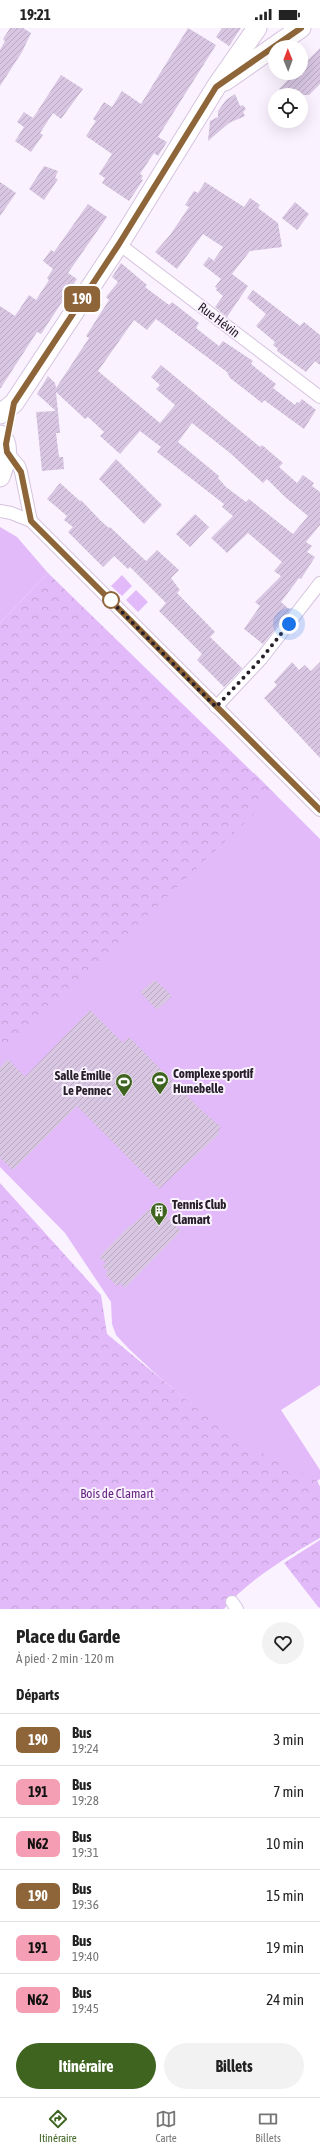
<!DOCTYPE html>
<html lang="fr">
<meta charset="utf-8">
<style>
body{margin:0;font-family:"Asap Condensed",sans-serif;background:#f2f2f2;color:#222;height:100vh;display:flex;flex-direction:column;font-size:15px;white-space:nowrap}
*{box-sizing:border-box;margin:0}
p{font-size:13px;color:#767676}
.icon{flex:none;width:22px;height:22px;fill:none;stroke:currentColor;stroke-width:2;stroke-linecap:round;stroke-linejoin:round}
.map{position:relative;height:1581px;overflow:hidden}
.sheet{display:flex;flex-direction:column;background:#fff;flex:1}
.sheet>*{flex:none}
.badge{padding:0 8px;border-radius:6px;font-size:14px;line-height:26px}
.needle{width:26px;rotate:359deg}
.tools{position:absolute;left:268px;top:12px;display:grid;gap:8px}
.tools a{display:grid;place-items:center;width:40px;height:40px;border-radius:50%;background:#fff;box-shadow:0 4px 16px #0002;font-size:20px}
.you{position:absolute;width:20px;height:20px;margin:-10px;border:3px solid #fff;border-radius:50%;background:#1a73e8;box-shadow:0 0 0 6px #1a73e833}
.map>.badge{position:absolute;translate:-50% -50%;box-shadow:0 0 0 2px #fff}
h2{padding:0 16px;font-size:15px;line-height:36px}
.round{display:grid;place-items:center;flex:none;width:42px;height:42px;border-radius:21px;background:#f2f2f2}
.summary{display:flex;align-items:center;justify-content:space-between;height:68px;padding:0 16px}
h1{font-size:19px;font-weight:700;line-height:30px}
.primary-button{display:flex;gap:8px;margin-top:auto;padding:8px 16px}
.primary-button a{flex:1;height:46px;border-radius:24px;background:#3e641f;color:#fff;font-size:16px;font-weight:700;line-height:46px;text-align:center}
.primary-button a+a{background:#f2f2f2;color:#222}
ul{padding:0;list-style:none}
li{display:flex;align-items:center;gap:12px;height:52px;padding:0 16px;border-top:1px solid #e0e0e0}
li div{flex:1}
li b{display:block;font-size:15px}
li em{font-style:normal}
li .badge{min-width:44px;font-weight:700;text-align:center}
.status{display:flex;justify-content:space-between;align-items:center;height:28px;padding:0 20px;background:#fff;direction:ltr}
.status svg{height:11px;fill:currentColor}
.menu{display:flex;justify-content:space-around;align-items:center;height:56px;border-top:1px solid #e0e0e0;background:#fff;font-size:11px;color:#767676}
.menu a{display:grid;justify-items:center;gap:2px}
.menu .active{color:#3e641f}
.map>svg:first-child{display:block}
</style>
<div class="status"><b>19:21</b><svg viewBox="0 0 49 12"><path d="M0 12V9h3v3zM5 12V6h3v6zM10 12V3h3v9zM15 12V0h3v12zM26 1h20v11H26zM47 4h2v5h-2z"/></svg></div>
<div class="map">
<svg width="320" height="1581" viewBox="0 0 320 1581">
<defs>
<pattern id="park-crowns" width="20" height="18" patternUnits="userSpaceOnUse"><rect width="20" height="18" fill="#e3baf9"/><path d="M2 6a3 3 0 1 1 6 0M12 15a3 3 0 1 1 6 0" fill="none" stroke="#c3a0d6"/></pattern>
<pattern id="building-hatch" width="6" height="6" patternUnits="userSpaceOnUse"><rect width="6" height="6" fill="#d8c6e2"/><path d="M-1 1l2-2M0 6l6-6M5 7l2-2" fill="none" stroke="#b9aac2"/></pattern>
</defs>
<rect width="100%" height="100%" fill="#faf2fe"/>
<g fill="#e3baf9">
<polygon points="0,499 17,509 48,545 0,595"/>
<polygon points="122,547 132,558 122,568 111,558"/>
<polygon points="136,562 148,574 138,584 126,572"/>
<polygon points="254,745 320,811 320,1357 281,1382 320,1442 320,1451 317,1453 320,1459 320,1485 158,1348 129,1321 116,1307 112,1296 111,1274 65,1205 0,1139 0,994"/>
</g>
<g fill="url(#park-crowns)">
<polygon points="48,545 275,766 0,1028 0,595"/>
<path d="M0,1155L101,1267L107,1306L230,1408L317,1453L320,1459V1510C288,1528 247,1553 224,1581H0Z"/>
<polygon points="320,1512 320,1579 319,1580 284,1535"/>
</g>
<g fill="url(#building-hatch)" fill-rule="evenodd">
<polygon points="10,0 23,0 31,5 22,24 0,58 0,22 5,13 3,11"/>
<polygon points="188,0 216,17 158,109 167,114 158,128 154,125 140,146 143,148 141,151 143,152 129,173 102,155 105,150 99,146 112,126 86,108 96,93 93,91 104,74 112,79 122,63 141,76"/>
<polygon points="222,0 241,0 229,18 216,9"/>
<polygon points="320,20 320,56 309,67 285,67 279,61 295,45 301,45 301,39"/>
<polygon points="61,47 83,61 61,91 53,85 40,105 43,107 31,124 15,113 24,99 17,94 24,84 33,90"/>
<polygon points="235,66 240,78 243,77 246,81 243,84 245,88 229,95 208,113 210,93 218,89 218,83 226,72"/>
<polygon points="44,138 58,143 55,150 58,151 44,172 29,161"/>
<polygon points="0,154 16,165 0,188"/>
<polygon points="205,154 244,179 250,170 260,177 258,180 278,195 282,219 250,223 232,246 248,258 227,289 215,279 223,268 216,262 217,260 215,259 221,251 203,237 209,229 217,235 214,232 223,219 203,206 177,241 155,224 170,207 189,179 185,177 194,163 198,165"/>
<polygon points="295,174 309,186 297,202 282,190"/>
<polygon points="88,176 107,189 68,245 77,251 41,306 37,304 0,361 0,278 15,288 29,267 36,272 49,252 47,250 53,241 43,233 51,222 54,224"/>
<path d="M121,235L147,257L145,259L169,277L172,274L199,295L196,300L219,318L223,313L253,333L251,336L276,356L273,360L295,377L297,374L299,375L302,371L316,382L304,401L264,372L262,375L230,350L227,344L156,291L147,302L134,292L98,343L160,395L175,377L156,361L160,357L151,349L161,337L260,419L262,417L283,435L279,439L297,455L303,447L314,455L312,458L320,464V497L306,514L312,518L307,524L315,529L301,551L299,550L281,574L290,582L263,616L244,601L260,578L255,574L281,548L274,543L282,534L248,505L227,525L222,520L211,510L233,488L222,479L224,476L157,424L161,419L140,403L120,426L100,408L104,404L88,389L85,391L56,364L60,405H56L59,429H63L64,441L42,443L36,384L56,383L37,366L48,348L55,355L56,360L89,310L86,308L109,272L106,269L118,254L112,249ZM192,395L230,425L263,455L267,451L285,469L308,488L293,506L249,471L246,474L226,459L218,450L219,448L178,414Z"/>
<polygon points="253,262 300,298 304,294 320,307 320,337 315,333 306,344 277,323 278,321 273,317 275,314 256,298 266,286 247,270"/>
<polygon points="116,431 162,477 144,496 99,451"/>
<polygon points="60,455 80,473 81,472 101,493 109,500 110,499 146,533 157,522 179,542 171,550 180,562 177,565 215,604 210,609 242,640 224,659 197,632 202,626 159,583 166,575 130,539 128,541 114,528 103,539 68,504 73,499 64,492 67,488 47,471"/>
<polygon points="195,486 209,499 190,519 176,506"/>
<polygon points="292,634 299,642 305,637 311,643 320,634 320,730 264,670 277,657 274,654"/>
<polygon points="155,952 172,968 157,982 140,964"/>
<polygon points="90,982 123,1015 129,1009 201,1082 221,1099 218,1103 220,1105 216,1109 159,1161 77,1078 13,1142 0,1130 0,1039 8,1031 25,1049"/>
<polygon points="154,1176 181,1203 125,1260 120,1255 117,1258 105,1246 108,1243 102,1238 106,1235 99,1229 130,1197 131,1198"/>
</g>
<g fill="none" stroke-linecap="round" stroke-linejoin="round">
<defs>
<g id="minor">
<polyline points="119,216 320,369"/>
<polyline points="7,424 19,438 21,444 31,493"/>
<polyline points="0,483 11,485 31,493 320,782"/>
<polyline points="216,679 261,631 320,555"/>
<polyline points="232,1574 237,1581"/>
</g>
<g id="primary">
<polyline points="225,53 301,0"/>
<polyline points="0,386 14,375 119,216 216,59 257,0"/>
<path d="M0,407C12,417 5,437 0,449"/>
</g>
</defs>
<use href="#minor" stroke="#d5c3df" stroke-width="14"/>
<use href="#primary" stroke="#d5c3df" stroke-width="21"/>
<use href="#minor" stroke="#fff" stroke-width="12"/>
<use href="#primary" stroke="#fff" stroke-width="19"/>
</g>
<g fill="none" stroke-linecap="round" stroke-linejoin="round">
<defs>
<polyline id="line" points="301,0 216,59 119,216 14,375 6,416 7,424 21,444 31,493 320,782"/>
</defs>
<use href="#line" stroke="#fff" stroke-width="9"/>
<use href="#line" stroke="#8d6539" stroke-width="6"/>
<polyline stroke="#27202b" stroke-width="4" stroke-dasharray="0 7.2" points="111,572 109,571 216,679 261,631 289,596"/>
</g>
<defs>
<symbol id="stadium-pin" viewBox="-11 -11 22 30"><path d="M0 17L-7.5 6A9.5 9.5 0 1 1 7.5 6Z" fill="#3e641f" stroke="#faf2fe"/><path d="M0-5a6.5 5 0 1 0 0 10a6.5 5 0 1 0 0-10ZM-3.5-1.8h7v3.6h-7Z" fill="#fff"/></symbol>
<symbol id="building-pin" viewBox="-11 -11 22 30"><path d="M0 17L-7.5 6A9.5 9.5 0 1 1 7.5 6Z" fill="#3e641f" stroke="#faf2fe"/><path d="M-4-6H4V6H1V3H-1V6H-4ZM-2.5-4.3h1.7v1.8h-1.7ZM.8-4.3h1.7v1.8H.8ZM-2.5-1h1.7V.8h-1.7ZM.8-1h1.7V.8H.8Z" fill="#fff"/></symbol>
</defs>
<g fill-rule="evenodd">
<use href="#stadium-pin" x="150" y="1042" width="20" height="27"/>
<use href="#stadium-pin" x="114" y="1044" width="20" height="27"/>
<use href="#building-pin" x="149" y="1173" width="20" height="27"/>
</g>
<circle fill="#fff" stroke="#8d6539" stroke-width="2" cx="111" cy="572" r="8"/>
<g text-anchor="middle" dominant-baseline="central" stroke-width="4" stroke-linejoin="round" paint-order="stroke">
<g font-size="13" fill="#27202b" stroke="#faf2fe">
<text transform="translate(219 292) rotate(37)">Rue Hévin</text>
</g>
<g font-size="13" font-weight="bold" fill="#27202b" stroke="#faf2fe" text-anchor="start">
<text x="173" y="1045">Complexe sportif<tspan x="173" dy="15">Hunebelle</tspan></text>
<text x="111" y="1047" text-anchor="end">Salle Émilie<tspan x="111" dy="15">Le Pennec</tspan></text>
<text x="172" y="1176">Tennis Club<tspan x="172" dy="15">Clamart</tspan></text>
</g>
<g font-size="13" fill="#662582" stroke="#faf2fe">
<text x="117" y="1465">Bois de Clamart</text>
</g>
</g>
</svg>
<div class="tools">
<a><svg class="needle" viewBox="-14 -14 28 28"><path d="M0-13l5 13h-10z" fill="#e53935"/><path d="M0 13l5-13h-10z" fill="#767676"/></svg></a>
<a><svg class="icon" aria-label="locate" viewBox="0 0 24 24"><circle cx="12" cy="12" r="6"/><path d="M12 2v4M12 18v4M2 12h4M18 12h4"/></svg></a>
</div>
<div class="you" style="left:289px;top:596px"></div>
<b class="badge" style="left:82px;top:271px;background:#8d6539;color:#fff">190</b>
</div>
<section class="sheet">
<div class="summary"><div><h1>Place du Garde</h1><p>À pied · 2 min · 120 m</p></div><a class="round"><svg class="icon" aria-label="heart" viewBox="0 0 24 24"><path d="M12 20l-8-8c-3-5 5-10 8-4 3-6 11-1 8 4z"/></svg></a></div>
<h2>Départs</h2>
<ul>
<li><span class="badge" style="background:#8d6539;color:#fff">190</span><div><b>Bus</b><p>19:24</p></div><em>3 min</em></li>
<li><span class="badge" style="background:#f59fb4;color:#111">191</span><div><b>Bus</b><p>19:28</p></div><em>7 min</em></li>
<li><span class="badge" style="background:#f59eb3;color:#111">N62</span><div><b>Bus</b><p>19:31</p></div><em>10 min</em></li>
<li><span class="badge" style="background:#8d6539;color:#fff">190</span><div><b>Bus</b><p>19:36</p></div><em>15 min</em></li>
<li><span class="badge" style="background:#f59fb4;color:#111">191</span><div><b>Bus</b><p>19:40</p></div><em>19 min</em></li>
<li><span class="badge" style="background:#f59eb3;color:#111">N62</span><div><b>Bus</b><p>19:45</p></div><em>24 min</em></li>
</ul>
<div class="primary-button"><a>Itinéraire</a><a>Billets</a></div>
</section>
<nav class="menu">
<a class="active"><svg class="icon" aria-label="directions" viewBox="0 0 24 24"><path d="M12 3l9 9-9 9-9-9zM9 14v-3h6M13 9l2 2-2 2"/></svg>Itinéraire</a>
<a><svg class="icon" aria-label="map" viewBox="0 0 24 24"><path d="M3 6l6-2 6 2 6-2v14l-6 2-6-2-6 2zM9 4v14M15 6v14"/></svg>Carte</a>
<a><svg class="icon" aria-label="tickets" viewBox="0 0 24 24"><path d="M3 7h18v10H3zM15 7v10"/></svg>Billets</a>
</nav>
